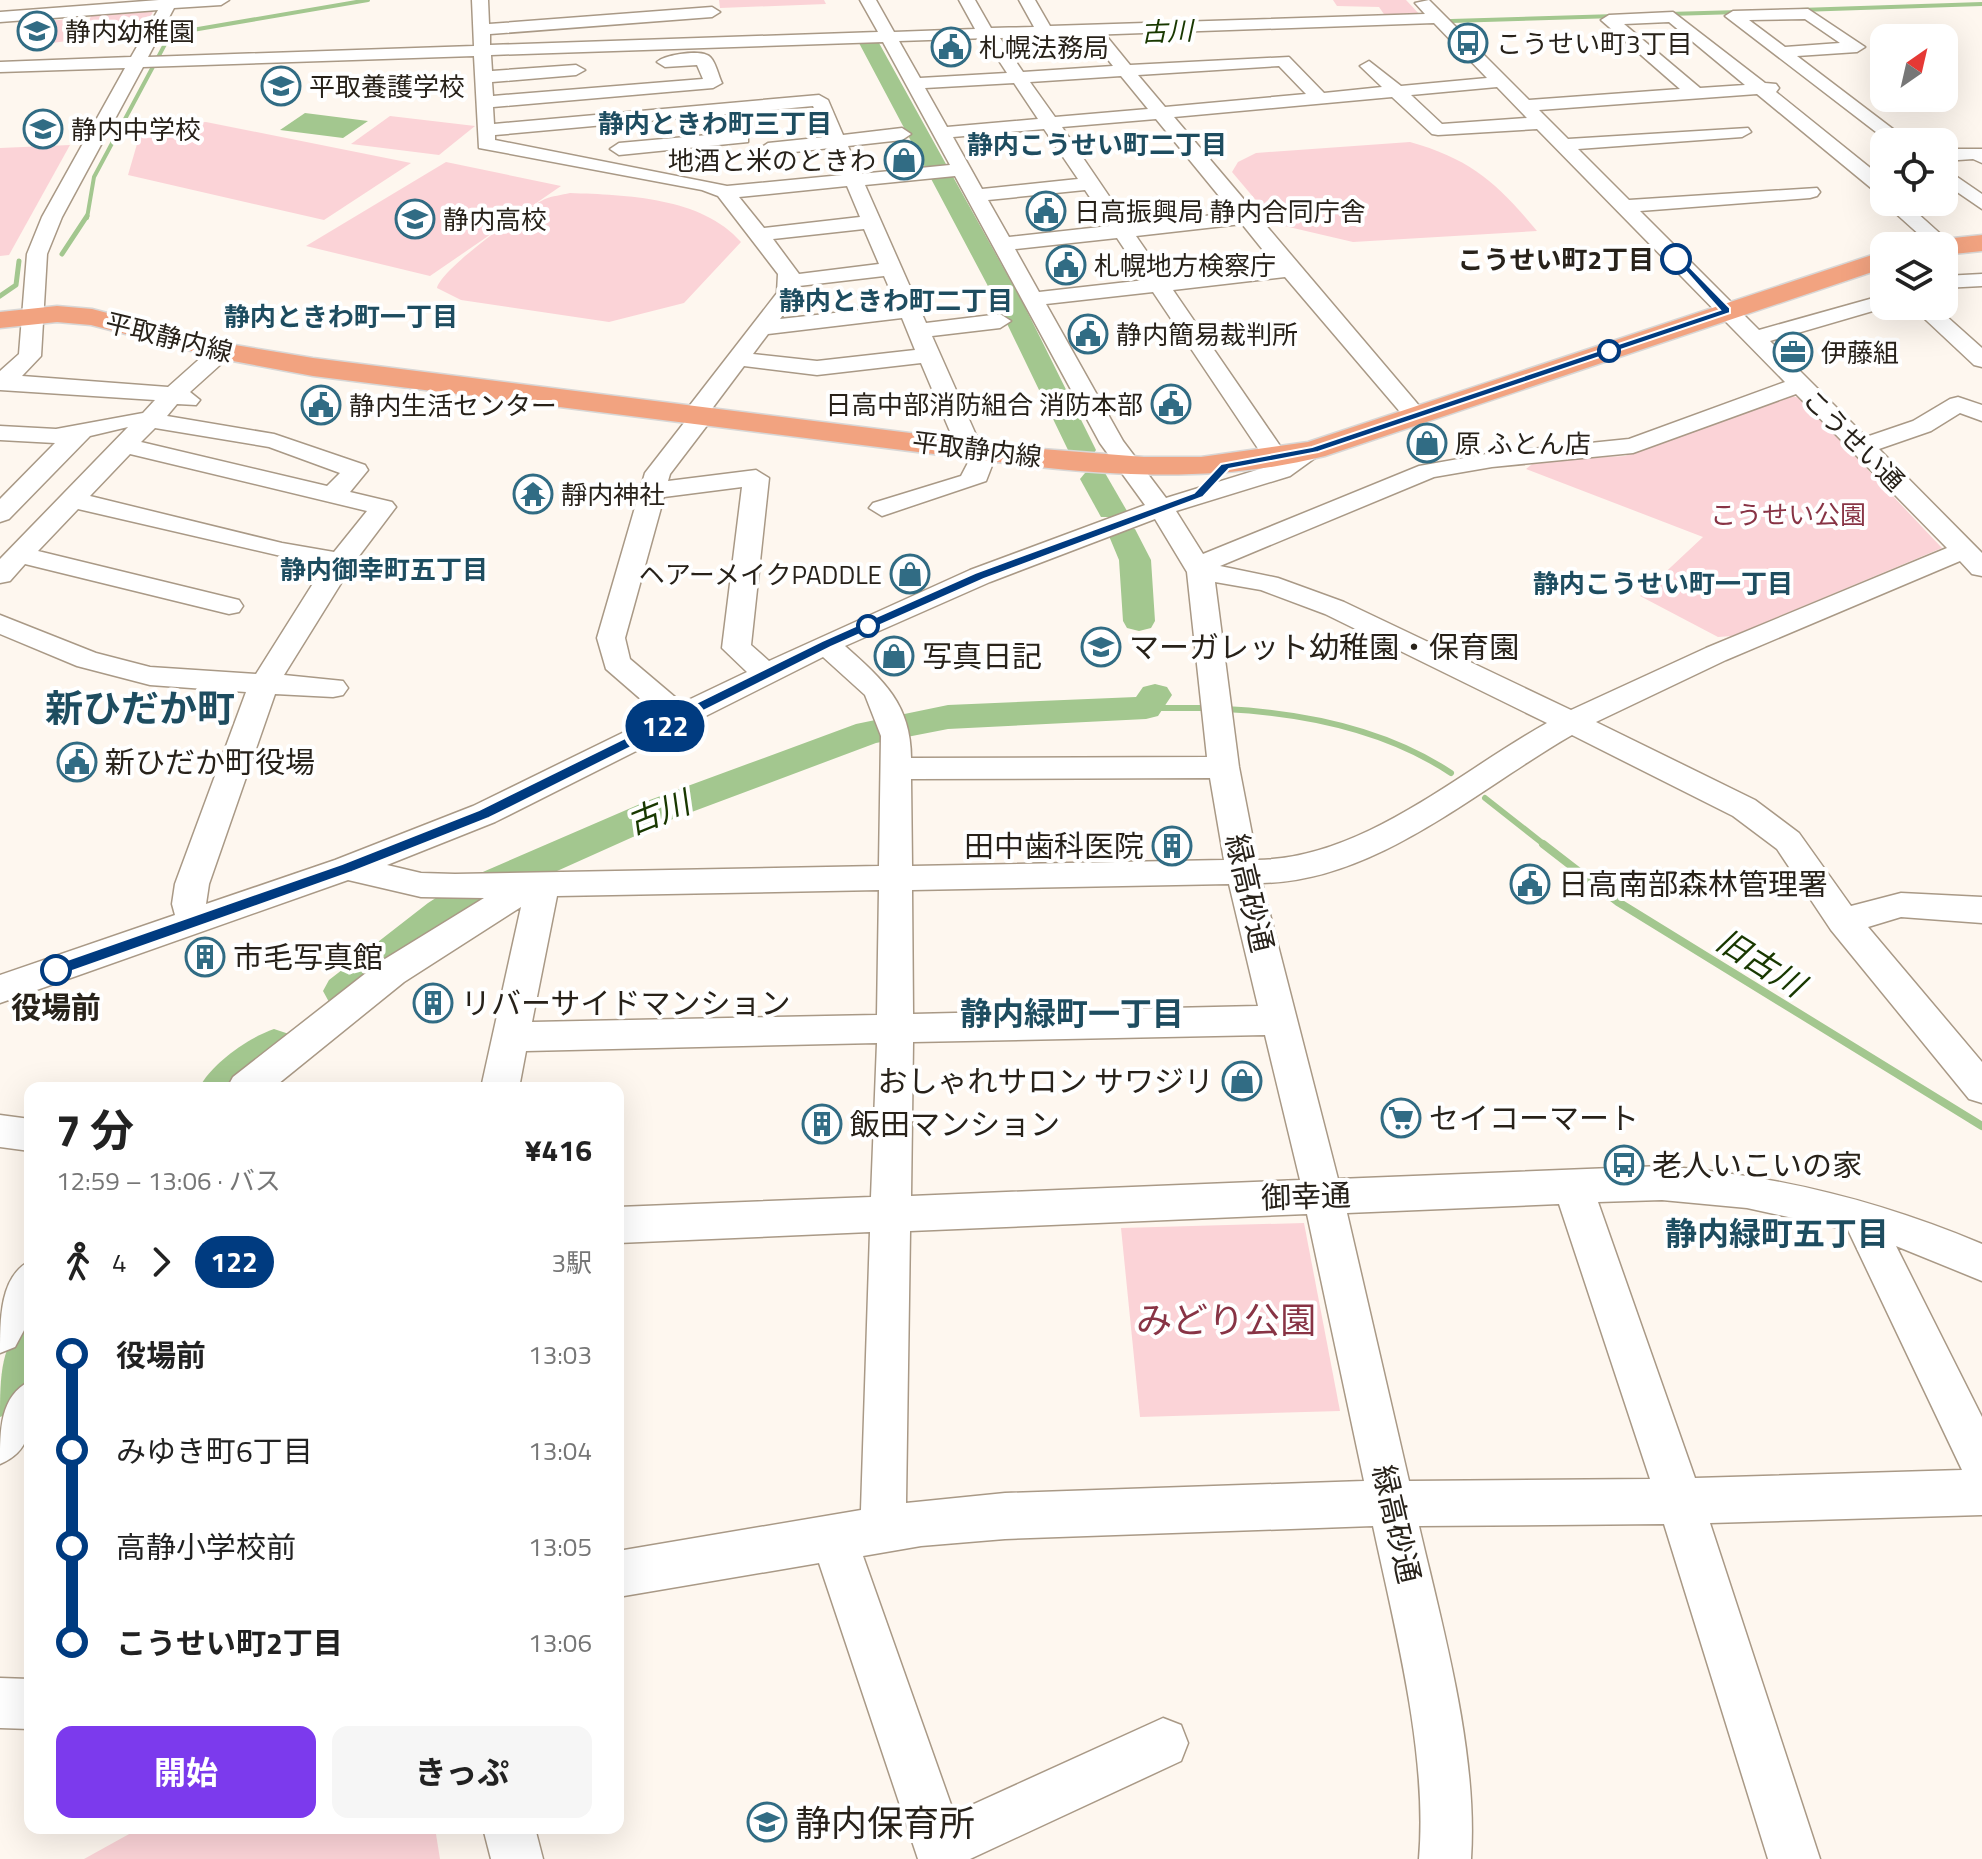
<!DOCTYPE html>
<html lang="ja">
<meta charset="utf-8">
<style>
body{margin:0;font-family:"Titillium Web","Noto Sans JP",sans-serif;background:#f6f6f6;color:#222;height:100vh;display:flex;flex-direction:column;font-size:30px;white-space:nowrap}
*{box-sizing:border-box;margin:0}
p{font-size:26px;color:#767676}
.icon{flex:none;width:44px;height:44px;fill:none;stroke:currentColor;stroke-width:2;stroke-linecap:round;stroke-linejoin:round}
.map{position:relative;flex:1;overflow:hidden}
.side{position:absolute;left:24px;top:1082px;width:600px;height:752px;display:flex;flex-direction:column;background:#fff;border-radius:16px;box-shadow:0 8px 32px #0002}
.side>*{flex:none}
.badge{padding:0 16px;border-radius:26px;font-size:28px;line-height:52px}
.needle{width:52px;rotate:34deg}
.buttons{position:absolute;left:1870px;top:24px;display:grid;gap:16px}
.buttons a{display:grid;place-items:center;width:88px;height:88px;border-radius:16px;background:#fff;box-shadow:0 8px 32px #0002;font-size:40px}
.map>.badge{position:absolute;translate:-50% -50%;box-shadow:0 0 0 4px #fff}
.legs{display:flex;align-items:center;gap:12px;height:88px;padding:0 32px;font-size:26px}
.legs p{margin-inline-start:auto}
.overview{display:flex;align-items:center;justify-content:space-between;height:136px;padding:0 32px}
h1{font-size:44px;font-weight:700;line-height:60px}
.primary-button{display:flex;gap:16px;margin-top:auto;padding:16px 32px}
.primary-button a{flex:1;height:92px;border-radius:16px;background:#7c3aed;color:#fff;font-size:32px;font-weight:700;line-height:92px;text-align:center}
.primary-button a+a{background:#f6f6f6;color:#222}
ul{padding:0 32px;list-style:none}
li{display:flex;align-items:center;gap:28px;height:96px;font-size:30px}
li i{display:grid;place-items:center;width:12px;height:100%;margin:0 10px;background:currentColor}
li i::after{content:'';width:20px;height:20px;margin:-10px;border:6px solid;border-radius:50%;background:#fff}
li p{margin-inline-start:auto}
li:first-child i{background:linear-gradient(#0000 50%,currentColor 0)}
li:last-child i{background:linear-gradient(currentColor 50%,#0000 0)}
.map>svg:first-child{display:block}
</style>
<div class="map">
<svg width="1982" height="1859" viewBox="0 0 1982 1859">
<rect width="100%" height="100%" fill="#fef7ef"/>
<g fill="#fbd3d7">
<polygon points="719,0 824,0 826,4 720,8"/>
<polygon points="1333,0 1406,0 1421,16 1386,17 1379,7 1337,6"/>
<polygon points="156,6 143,31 82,41 93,10"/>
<polygon points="71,19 67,41 29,46 34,22"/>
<polygon points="390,116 475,126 439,155 351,144"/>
<polygon points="206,122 411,163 324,220 128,175 142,127"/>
<path d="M1410,142C1471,159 1498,184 1537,231L1353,242L1276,224L1232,172L1238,162L1256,153Z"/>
<polygon points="70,145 9,255 0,256 0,148"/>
<polygon points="446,162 561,186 430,276 306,246"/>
<path d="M570,193C626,195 702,197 741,242L684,303L609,322L461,300L437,288C441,269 525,208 545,199C552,196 562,195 570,193Z"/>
<polygon points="1788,395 1800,398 1942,548 1732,636 1718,637 1640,596 1703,537 1526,469 1536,461 1625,456"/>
<polygon points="1304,1223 1340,1411 1140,1417 1121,1228"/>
<polygon points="140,1828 435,1828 440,1859 84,1859"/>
</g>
<polygon fill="#a3c78f" points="305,113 368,121 343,138 280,130"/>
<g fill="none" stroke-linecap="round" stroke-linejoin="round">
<g stroke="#a3c78f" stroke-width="4">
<polyline points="1800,10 1982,4"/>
<polyline points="1668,14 1740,12"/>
<polyline points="1451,21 1616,16"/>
<polyline points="169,34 368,0"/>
<polyline points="87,218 94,177 171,33"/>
</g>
<g stroke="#a3c78f" stroke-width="5">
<polyline points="62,254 87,216"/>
<polyline points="0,296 16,285 19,261"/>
</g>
<g stroke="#a3c78f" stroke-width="6">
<polyline points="1146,708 1209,708"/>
<path d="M1225,709C1304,713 1385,729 1451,773"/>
<polyline points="1485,798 1546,846"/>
</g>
<polyline stroke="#a3c78f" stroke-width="8" points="1543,844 1618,902 1982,1126"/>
<g fill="#a3c78f" fill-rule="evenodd">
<polygon points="869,37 879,43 1024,305 1096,450 1092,456 1072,456 1068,450 998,305 859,43"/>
<polygon points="1095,470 1105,473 1127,511 1123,517 1101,517 1080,479 1085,473"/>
<polygon points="1124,527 1135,529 1151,560 1155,621 1151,628 1139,631 1127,628 1123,621 1119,560 1109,536 1113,529"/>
<polygon points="1155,684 1167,687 1172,695 1158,716 1146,719 948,729 876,743 673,819 490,901 456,923 359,1002 344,1007 329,1002 323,991 329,980 428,903 462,881 647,801 856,724 948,705 1136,697 1143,687"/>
<path d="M274,1029L289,1034L295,1046L289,1058L252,1088H199C212,1063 248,1038 274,1029Z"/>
<path d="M30,1322V1390L18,1410L0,1417C0,1379 0,1338 30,1322Z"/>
</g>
<defs>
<g id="minor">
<path d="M159,0H229L221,5L174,8L148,57L474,46L472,0H488L489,24L712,7L720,12L712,17L490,34V45L878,32L860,0H876L894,32L975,29L959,0H975L991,28L1034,27L1019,0H1035L1050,26L1425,14L1415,3L1429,0L1529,100L1680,89L1601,20L1609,15L1673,12L1765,83L1776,84L1779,88L1776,92L1884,179V200L1877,198L1871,188L1757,94L1539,110L1568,139L1748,128L1751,132L1742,137L1578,149L1629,200L1817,188L1820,192L1817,196L1810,198L1640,211L1759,330L1884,295V306H1890L1770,341L1866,437L1913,421L1950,399L1958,397L1982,405V421L1960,413L1931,431L1879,449L1982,553V576L1972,574L1960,561L1726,660L1596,722L1755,800L1799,833L1851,906L1901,893L1982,897V923L1901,917L1868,927L1982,1062V1103L1969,1099L1831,930L1777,849L1733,816L1572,735C1476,790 1377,881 1262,883L1338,1179L1662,1166C1775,1175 1878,1200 1982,1244V1281L1896,1246L1982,1417V1515L1710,1523L1820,1859H1768L1664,1524L1419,1526C1443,1629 1478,1753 1471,1859H1419C1428,1754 1395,1629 1373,1526L1005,1539L921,1546L863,1556L954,1813L1163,1718L1181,1725L1188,1743L1181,1761L970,1859H918L819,1563L618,1597V1551L861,1510L870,1232L618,1243V1207L871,1197L877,1043L526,1051L519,1088H481L521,907L404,982L273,1088H227L233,1077L380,962L484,898L421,897L348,880L0,1003V975L175,915L172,904L175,884L246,692L150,685L77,666L0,634V615L96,653L150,667L256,674L324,566L78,509L38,551L239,600L243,606L239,612L229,614L25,564L10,581L0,583V559L128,427L90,436L9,519L0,522V499L55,443L0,440V426L56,429L143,413L155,400L0,390V371L19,354L27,254L42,217L125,68L0,72V62L131,57L158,10L0,22V12ZM1669,22L1745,85L1700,88L1624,24ZM1434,23L1487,78L1401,86L1369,61L1360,66L1382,87L1324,93L1289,57L1130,65L1108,38L1102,37L1094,42L1113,66L1023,72L1000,38ZM988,38L986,41L1007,73L920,78L899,41ZM883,42L950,165L860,174L848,146L902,140L911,134L902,128L843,135L828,100L819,95L494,124L493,107L713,88L722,83C718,75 715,58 707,55C696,50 664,55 657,62L665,67L697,65L703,79L493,96L492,82L576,75L585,70L576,65L492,71L491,55ZM474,56L479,148L702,190L718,196L778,274L777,293L687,409L683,414L687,419L645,473L597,638L606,669L659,715L473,806L335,860L206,904L209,884L275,694L333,697L343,695L348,688L343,681L284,675L353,564L396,507L392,502L350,492L368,470L365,465L274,434L167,416L177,404L196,405L200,400L190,392L230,356L233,351L230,346H214L168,387L22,376L41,356L47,254L62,217L143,67ZM1279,66L1306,94L1165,107L1138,75ZM1121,76L1148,109L1055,117L1030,82ZM1014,83L1038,119L947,127L925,88ZM1497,87L1527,118L1442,124L1411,95ZM1392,97L1432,134L1438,135L1537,129L1785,382L1629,439L1492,453L1419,466L1203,554L1176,511L1290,476L1326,450L1314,443L1287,456L1173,290L1285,277L1407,420H1423L1427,415L1174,117ZM813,106L826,137L768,143L759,149L768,155L830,148L842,175L727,186L495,140V135ZM1156,119L1233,213L1128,224L1062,127ZM1044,129L1078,179L982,189L953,137ZM955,176L1100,443L1145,505L970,570L769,661L751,645L769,478L756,470L668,481L670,474L715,415L711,410L744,366L817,375L921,363L957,448L960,453L972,455L961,476L873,503L869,508L882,516L986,481L998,450L995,445L980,444L932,336L1000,328L1011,321L1000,314L926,323L865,185ZM847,186L860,217L764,228L739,197ZM1085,190L1109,226L1009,237L988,200ZM1242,224L1275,265L1165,278L1136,236ZM864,229L879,264L799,274L773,239ZM1117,238L1145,280L1039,292L1015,249ZM884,276L897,306L780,319L799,294V286ZM1153,292L1265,459L1273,465L1166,498L1123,441L1046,304ZM902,318L915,350L817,361L753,354L768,334ZM1796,394L1947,548L1706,648L1571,710L1344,602L1278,578L1220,566L1434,477L1492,467L1633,453ZM155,428L269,447L340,473L327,486L141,442ZM130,454L367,511L334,552L282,543L90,496ZM742,487L722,648L747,672L682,703L630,659L625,638L664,497ZM1155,519L1187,572L1207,757L911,758C911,704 883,680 845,646L990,582ZM1215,582L1261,590L1325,614L1547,723C1457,773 1365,858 1257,860L1239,767ZM823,657L865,695L881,736L879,866L455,874L421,873L387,865L495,822ZM1210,778L1224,860L912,866L911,779ZM1229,884L1258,1006L913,1014L912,890ZM879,890L877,1015L532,1022L557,896ZM1265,1035L1300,1180L911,1196L913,1042ZM1662,1200L1747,1208L1848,1230L1962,1470L1695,1478L1598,1202ZM1559,1204L1650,1479L1409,1481L1347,1213ZM1307,1214L1364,1481L1005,1493L906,1503L910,1231Z"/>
<path d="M1808,9L1865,47L1857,52L1797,56L1910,142H1889L1725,16L1733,11ZM1805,19L1840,43L1785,47L1749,20Z"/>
<polygon points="741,132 748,134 748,142 619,155 610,149 619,143"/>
<polygon points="1944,149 1982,149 1982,163 1973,159 1944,161"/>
<polygon points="1944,168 1982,194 1982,209 1944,183"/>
<polygon points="1883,202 1905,202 1955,247 1945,253 1944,246 1932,246"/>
<polygon points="1982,274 1982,286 1944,288 1944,276"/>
<polygon points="1911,306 1935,306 1982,348 1982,367 1974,365"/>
<polygon points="0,1115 30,1119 30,1151 0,1147"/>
<path d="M30,1261V1319L15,1347L0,1353C0,1319 0,1276 30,1261Z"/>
<path d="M30,1381C30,1416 37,1449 0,1464C0,1429 0,1396 30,1381Z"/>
<polygon points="0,1678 30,1679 30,1729 0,1728"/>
<polygon points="483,1828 535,1828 543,1859 491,1859"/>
</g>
<g id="major">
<polygon points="1982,235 1982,251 1944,255 1944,246 1932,246 1944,239"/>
<path d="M1884,251V268L1325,456C1227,481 1129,477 1029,466L313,376L222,359L91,325L57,322L0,328V312L57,306L92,309L223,343L313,358L1029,448L1144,457H1201L1308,442Z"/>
</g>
</defs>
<use href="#minor" stroke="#a99986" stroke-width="3"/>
<use href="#major" stroke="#d8d7d6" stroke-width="3"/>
<use href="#minor" fill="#fff" fill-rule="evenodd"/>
<use href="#major" fill="#f2a380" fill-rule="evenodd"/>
</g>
<polygon fill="#003b80" stroke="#fff" stroke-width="2" points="1673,257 1680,257 1730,308 1730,313 1318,452 1229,469 1203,497 984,579 831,647 489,818 352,872 61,975 56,977 48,970 50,966 342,864 479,810 822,641 975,573 1194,493 1221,464 1312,447 1720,310"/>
<defs>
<symbol id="school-ring" viewBox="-11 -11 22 22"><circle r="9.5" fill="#fff" stroke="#316c84" stroke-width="1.5"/><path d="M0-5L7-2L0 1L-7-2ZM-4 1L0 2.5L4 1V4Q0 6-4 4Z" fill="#316c84"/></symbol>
<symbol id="bus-ring" viewBox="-11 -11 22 22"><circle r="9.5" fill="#fff" stroke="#316c84" stroke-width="1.5"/><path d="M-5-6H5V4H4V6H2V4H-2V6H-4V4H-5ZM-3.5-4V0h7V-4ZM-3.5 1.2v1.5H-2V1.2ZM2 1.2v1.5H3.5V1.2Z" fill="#316c84"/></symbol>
<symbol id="civic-ring" viewBox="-11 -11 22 22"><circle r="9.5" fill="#fff" stroke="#316c84" stroke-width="1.5"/><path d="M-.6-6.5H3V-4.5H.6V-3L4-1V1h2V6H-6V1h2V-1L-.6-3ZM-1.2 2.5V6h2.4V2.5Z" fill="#316c84"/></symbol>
<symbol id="shop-ring" viewBox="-11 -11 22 22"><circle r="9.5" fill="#fff" stroke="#316c84" stroke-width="1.5"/><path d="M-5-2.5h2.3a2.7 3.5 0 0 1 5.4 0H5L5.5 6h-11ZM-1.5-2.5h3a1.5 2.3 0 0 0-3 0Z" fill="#316c84"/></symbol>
<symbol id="office-ring" viewBox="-11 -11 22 22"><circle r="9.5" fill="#fff" stroke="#316c84" stroke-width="1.5"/><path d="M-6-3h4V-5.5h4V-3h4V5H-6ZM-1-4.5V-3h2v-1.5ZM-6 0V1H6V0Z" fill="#316c84"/></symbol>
<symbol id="temple-ring" viewBox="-11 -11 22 22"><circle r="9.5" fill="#fff" stroke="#316c84" stroke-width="1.5"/><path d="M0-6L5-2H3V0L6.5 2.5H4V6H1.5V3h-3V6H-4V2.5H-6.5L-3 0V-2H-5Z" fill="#316c84"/></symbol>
<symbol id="building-ring" viewBox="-11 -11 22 22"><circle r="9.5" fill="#fff" stroke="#316c84" stroke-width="1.5"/><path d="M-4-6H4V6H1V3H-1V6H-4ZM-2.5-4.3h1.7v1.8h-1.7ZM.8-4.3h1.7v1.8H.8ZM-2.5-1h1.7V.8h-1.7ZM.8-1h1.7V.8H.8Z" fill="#316c84"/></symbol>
<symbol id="supermarket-ring" viewBox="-11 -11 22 22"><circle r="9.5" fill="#fff" stroke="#316c84" stroke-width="1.5"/><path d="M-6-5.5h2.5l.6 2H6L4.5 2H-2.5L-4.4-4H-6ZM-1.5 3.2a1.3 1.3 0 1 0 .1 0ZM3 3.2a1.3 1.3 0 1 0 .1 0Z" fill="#316c84"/></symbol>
</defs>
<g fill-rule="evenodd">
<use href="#school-ring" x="15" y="9" width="44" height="44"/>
<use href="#bus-ring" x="1446" y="21" width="44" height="44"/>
<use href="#civic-ring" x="929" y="25" width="44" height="44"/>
<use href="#school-ring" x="259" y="64" width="44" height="44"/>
<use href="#school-ring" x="21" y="107" width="44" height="44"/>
<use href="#shop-ring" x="882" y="138" width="44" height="44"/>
<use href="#civic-ring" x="1024" y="189" width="44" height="44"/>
<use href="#school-ring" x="393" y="197" width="44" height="44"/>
<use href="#civic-ring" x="1044" y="243" width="44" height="44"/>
<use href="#civic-ring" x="1066" y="312" width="44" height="44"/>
<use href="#office-ring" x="1771" y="330" width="44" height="44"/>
<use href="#civic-ring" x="1149" y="382" width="44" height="44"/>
<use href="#civic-ring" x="299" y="383" width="44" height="44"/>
<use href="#shop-ring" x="1405" y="421" width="44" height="44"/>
<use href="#temple-ring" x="511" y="472" width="44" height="44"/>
<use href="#shop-ring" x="888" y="552" width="44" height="44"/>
<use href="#school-ring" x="1079" y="625" width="44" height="44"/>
<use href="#shop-ring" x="872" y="634" width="44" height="44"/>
<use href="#civic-ring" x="55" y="740" width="44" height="44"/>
<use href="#building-ring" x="1150" y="824" width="44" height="44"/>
<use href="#civic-ring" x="1508" y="862" width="44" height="44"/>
<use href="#building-ring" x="183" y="935" width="44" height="44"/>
<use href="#building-ring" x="411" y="981" width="44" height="44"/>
<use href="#shop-ring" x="1220" y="1059" width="44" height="44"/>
<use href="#supermarket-ring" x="1379" y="1096" width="44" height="44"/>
<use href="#building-ring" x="800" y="1102" width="44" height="44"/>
<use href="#bus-ring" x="1602" y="1143" width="44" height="44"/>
<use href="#school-ring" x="745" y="1800" width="44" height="44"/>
</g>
<g fill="#fff" stroke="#003b80" stroke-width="4">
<circle cx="1676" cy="259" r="14"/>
<circle cx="1609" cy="351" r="10"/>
<circle cx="868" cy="626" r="10"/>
<circle cx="56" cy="970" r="14"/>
</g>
<g text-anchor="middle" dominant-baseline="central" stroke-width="8" stroke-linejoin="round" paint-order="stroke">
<g font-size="26" fill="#28221a" stroke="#fff" text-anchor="start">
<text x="65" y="31">静内幼稚園</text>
<text x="1496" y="43">こうせい町3丁目</text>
<text x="979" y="47">札幌法務局</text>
<text x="309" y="86">平取養護学校</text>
<text x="71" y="129">静内中学校</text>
<text x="876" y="160" text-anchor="end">地酒と米のときわ</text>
<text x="1074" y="211">日高振興局 静内合同庁舎</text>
<text x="443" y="219">静内高校</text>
<text x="1094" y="265">札幌地方検察庁</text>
<text x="1116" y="334">静内簡易裁判所</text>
<text x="1821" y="352">伊藤組</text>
<text x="1143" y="404" text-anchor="end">日高中部消防組合 消防本部</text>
<text x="349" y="405">静内生活センター</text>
<text x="1455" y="443">原 ふとん店</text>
<text x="561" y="494">靜内神社</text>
<text x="882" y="574" text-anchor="end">ヘアーメイクPADDLE</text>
</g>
<g font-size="26" font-style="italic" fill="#183800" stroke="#fff">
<text transform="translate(1167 31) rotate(-2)">古川</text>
</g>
<g font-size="26" font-weight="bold" fill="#1e4d60" stroke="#fff">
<text x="715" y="123">静内ときわ町三丁目</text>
<text x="1097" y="144">静内こうせい町二丁目</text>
<text x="896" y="300">静内ときわ町二丁目</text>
<text x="341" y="316">静内ときわ町一丁目</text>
<text x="384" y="569">静内御幸町五丁目</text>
<text x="1663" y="583">静内こうせい町一丁目</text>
</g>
<g font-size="26" font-weight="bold" fill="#28221a" stroke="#fff" text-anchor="end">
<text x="1654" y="259">こうせい町2丁目</text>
</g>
<g font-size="26" fill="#28221a" stroke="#fff">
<text transform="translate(169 337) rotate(14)">平取静内線</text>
<text transform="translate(1854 440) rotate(45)">こうせい通</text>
<text transform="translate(977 449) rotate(7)">平取静内線</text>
</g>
<g font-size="26" fill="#883445" stroke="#fff">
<text x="1788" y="514">こうせい公園</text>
</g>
<g font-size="30" fill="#28221a" stroke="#fff" text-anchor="start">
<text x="1129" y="647">マーガレット幼稚園・保育園</text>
<text x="922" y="656">写真日記</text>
<text x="105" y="762">新ひだか町役場</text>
<text x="1144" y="846" text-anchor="end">田中歯科医院</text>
<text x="1558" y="884">日高南部森林管理署</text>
<text x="233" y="957">市毛写真館</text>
<text x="461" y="1003">リバーサイドマンション</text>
<text x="1214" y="1081" text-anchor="end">おしゃれサロン サワジリ</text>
<text x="1429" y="1118">セイコーマート</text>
<text x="850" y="1124">飯田マンション</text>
<text x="1652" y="1165">老人いこいの家</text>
</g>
<g font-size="30" fill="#28221a" stroke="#fff">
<text transform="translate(1250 893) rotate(77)">緑高砂通</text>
<text transform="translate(1306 1196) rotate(-2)">御幸通</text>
<text transform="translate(1397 1524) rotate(77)">緑高砂通</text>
</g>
<g font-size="30" font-weight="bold" fill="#28221a" stroke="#fff">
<text x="56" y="1007">役場前</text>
</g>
<g font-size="32" font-style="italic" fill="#183800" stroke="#fff">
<text transform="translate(658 812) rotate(-22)">古川</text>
<text transform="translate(1761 962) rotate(32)">旧古川</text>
</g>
<g font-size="32" font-weight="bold" fill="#1e4d60" stroke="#fff">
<text x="1072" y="1013">静内緑町一丁目</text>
<text x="1777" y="1233">静内緑町五丁目</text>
</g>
<g font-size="36" fill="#883445" stroke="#fff">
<text x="1226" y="1319">みどり公園</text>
</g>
<g font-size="36" fill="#28221a" stroke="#fff" text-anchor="start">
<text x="795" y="1822">静内保育所</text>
</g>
<g font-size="38" font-weight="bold" fill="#1e4d60" stroke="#fff">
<text x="140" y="708">新ひだか町</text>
</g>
</g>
</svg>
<div class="buttons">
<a><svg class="needle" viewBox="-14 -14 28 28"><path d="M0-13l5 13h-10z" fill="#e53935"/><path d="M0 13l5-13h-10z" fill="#767676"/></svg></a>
<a><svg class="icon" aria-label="locate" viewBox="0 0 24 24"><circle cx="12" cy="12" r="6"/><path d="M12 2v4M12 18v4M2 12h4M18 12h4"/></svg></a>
<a><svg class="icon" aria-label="layers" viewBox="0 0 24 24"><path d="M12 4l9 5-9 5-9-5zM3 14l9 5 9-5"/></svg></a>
</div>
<b class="badge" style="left:665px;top:726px;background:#003b80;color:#fff">122</b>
<section class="side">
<div class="overview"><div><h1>7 分</h1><p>12:59 – 13:06 · バス</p></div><b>¥416</b></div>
<div class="legs"><svg class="icon" aria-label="walk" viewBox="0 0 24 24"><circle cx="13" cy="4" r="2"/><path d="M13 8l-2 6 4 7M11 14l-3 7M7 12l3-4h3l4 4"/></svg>4<svg class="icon" aria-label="forward" viewBox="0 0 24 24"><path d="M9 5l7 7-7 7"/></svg><b class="badge" style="background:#003b80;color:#fff">122</b><p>3駅</p></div>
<ul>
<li><i style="color:#003b80"></i><b>役場前</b><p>13:03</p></li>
<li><i style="color:#003b80"></i><span>みゆき町6丁目</span><p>13:04</p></li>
<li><i style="color:#003b80"></i><span>高静小学校前</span><p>13:05</p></li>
<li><i style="color:#003b80"></i><b>こうせい町2丁目</b><p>13:06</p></li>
</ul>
<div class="primary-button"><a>開始</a><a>きっぷ</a></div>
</section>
</div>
